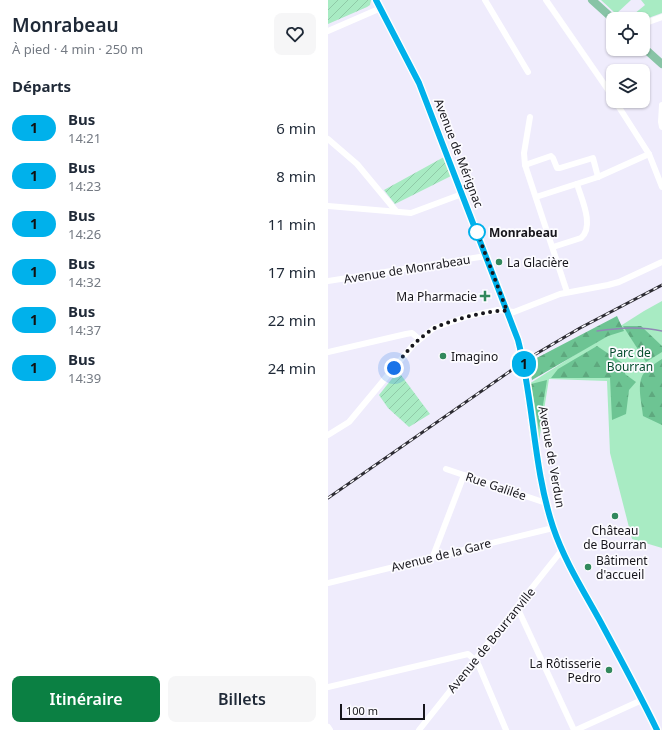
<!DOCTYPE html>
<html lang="fr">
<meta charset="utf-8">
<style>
body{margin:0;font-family:"Noto Sans",sans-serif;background:#f6f6f7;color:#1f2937;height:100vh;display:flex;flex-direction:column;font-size:15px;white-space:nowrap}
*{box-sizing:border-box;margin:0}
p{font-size:13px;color:#747a83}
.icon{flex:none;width:22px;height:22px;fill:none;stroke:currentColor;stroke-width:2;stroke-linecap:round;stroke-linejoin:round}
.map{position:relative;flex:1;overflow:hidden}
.details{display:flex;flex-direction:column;background:#fff;width:328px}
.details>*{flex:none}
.badge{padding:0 8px;border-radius:13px;font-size:14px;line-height:26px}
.controls{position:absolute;left:278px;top:12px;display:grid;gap:8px}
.controls a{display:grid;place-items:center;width:44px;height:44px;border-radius:8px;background:#fff;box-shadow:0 1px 3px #0004;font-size:20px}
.scale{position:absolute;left:12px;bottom:10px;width:85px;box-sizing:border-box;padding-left:4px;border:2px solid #17161c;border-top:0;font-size:11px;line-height:14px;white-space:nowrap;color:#17161c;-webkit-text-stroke:3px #fcfbff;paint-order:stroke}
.you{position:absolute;width:20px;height:20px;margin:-10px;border:3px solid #fff;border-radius:50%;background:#1a73e8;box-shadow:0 0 0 6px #1a73e833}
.map>.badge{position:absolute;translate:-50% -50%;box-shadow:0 0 0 2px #fff}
h2{padding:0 12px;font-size:15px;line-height:36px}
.round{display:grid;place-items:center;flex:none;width:42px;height:42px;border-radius:8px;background:#f6f6f7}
.head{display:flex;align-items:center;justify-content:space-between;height:68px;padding:0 12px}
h1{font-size:19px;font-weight:600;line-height:30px}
.primary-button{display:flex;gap:8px;margin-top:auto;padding:8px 12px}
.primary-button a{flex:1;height:46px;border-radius:8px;background:#0b8043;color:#fff;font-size:16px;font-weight:600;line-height:46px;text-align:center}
.primary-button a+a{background:#f6f6f7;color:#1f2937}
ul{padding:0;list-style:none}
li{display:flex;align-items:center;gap:12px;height:48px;padding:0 12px}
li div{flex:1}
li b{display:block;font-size:15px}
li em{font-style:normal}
li .badge{min-width:44px;font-weight:700;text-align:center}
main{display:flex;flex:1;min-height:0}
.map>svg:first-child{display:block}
</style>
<main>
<section class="details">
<div class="head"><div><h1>Monrabeau</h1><p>À pied · 4 min · 250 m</p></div><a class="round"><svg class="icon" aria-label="heart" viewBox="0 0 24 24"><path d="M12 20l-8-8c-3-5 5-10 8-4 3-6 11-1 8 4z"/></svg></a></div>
<h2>Départs</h2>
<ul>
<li><span class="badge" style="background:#00b1eb;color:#111">1</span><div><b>Bus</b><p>14:21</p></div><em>6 min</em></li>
<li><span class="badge" style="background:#00b1eb;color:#111">1</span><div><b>Bus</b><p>14:23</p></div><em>8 min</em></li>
<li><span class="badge" style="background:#00b1eb;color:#111">1</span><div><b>Bus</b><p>14:26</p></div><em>11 min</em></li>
<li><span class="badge" style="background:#00b1eb;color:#111">1</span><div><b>Bus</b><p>14:32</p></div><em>17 min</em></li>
<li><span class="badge" style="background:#00b1eb;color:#111">1</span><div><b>Bus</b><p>14:37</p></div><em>22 min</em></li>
<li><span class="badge" style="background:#00b1eb;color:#111">1</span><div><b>Bus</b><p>14:39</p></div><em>24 min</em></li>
</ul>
<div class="primary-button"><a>Itinéraire</a><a>Billets</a></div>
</section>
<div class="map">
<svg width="334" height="730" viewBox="0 0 334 730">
<defs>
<pattern id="forest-firs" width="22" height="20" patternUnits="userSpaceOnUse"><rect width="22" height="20" fill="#6dc493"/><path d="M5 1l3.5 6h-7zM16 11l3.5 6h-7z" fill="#5ea87e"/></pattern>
<pattern id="garden-furrows" width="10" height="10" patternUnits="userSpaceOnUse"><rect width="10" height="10" fill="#a8ebc3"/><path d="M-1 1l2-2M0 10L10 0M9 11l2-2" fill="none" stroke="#90c9a7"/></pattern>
</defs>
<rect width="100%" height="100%" fill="#efecfc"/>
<g fill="#a8ebc3">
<polygon points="273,0 303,0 288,14"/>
<polygon points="313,0 334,0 334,13 315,20 315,19 300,19 317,5"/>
<polygon points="334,301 334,548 304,539 282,453 279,381 221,379 211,441 201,384 316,311"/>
</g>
<g fill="url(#forest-firs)">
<polygon points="289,316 296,331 280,336 204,380 201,362"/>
<polygon points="295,326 313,326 334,346 334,352 318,362"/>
<polygon points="269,346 299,366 297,374 308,382 301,390 298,414 284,420 282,378 223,378 230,369"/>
<path d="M334,359V425L315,416C314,404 308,383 316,373C321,367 328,363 334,359Z"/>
<polygon points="219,380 211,430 203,384"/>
</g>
<g fill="url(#garden-furrows)">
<polygon points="0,0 43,0 42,5 39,7 0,24"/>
<polygon points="116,157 123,176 67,204 56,190"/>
<polygon points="70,371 102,414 81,427 60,408 51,395"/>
</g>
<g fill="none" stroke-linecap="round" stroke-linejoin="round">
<path stroke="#9087b5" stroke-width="1.5" d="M269,331C291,328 312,326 334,331"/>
<g stroke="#fff" stroke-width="6">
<polyline points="157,0 200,72"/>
<polyline points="218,0 285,97"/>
<polyline points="315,24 334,17"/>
<polyline points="0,31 53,8"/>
<polyline points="287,101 321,154 334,187"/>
<polyline points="334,105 333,122 334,127"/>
<polyline points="202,117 196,153 197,165 239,292"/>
<polyline points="0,139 29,164 68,211"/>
<polyline points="197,165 223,156 225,158 229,168 232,168 265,158 270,177"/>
<polyline points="208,197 270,177 321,154"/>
<polyline points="0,206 83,213 134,194"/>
<path d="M225,247L253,238C267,226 253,198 249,184"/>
<polyline points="0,281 158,256"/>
<polyline points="0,352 78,334 84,333 91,339"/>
<polyline points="0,435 21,422 85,345 106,328 141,316 170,310 186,312 232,294 280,285 291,282 334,262"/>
<polyline points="118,469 218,503"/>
<polyline points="105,556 136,475"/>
<polyline points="0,583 225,528"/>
<polyline points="189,607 246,730"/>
<polyline points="0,687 140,654 147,660 151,666 178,730"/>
<polyline points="0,727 2,730"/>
<polyline points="91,730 234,550"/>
<polyline points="248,730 314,700"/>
</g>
<g stroke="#88c4a6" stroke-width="8">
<path d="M48,0L91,83L190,340C206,402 205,467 225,527C236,559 254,588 270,617C290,654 310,692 329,730"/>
<polyline points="264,0 285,19"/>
<polyline points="315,47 334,64"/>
</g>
<defs>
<polyline id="rail" points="0,498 201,358 252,328 334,285"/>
</defs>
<use href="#rail" stroke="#2d2c33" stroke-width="3"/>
<use href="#rail" stroke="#fcfbff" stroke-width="1.5" stroke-dasharray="4.5" stroke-linecap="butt"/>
</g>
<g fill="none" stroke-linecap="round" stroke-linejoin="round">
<defs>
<path id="line" d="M48,0L91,83L190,340C206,402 205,467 225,527C236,560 255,590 271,619C291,656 311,693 329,730"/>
</defs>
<use href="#line" stroke="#fff" stroke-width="9"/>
<use href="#line" stroke="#00b1eb" stroke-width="6"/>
<path stroke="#17161c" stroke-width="4" stroke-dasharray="0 7.2" d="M66,368C77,353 89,339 105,329C118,321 164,309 179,311L149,232"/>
</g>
<circle fill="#fff" stroke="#00b1eb" stroke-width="2" cx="149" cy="232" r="8"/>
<g fill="#31885c" stroke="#fcfbff" stroke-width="1.5">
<circle cx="171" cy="262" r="4"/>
<path d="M155 290h4v4h4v4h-4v4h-4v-4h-4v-4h4z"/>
<circle cx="115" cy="356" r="4"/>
<circle cx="287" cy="516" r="4"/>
<circle cx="260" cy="567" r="4"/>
<circle cx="281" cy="670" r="4"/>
</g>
<g text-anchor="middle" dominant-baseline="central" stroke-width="3.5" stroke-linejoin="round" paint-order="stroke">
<g font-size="12" fill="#17161c" stroke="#fcfbff">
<text transform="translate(131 153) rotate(69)">Avenue de Mérignac</text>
<text transform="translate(79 269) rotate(-9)">Avenue de Monrabeau</text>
<text transform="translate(224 457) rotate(80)">Avenue de Verdun</text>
<text transform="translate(168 486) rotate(19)">Rue Galilée</text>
<text transform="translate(113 555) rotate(-14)">Avenue de la Gare</text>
<text transform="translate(163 640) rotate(-51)">Avenue de Bourranville</text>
</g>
<g font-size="12" font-weight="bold" fill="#17161c" stroke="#fcfbff" text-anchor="start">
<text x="161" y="232">Monrabeau</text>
</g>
<g font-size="12" fill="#17161c" stroke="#fcfbff" text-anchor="start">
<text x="179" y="262">La Glacière</text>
<text x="149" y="296" text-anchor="end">Ma Pharmacie</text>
<text x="123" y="356">Imagino</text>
<text x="287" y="530" text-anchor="middle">Château<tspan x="287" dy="14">de Bourran</tspan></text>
<text x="268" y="560">Bâtiment<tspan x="268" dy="14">d'accueil</tspan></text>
<text x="273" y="663" text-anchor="end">La Rôtisserie<tspan x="273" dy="14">Pedro</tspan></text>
</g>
<g font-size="12" fill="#064e2f" stroke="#fcfbff">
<text x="302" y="352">Parc de<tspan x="302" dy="14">Bourran</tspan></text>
</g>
</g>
</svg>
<div class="controls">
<a><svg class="icon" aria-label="locate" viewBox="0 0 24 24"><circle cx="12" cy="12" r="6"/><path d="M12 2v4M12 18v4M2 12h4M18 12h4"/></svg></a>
<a><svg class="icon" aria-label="layers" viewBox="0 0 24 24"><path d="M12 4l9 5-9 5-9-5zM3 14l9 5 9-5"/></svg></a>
</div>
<div class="scale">100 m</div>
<div class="you" style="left:66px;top:368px"></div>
<b class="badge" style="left:196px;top:364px;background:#00b1eb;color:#111">1</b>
</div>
</main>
